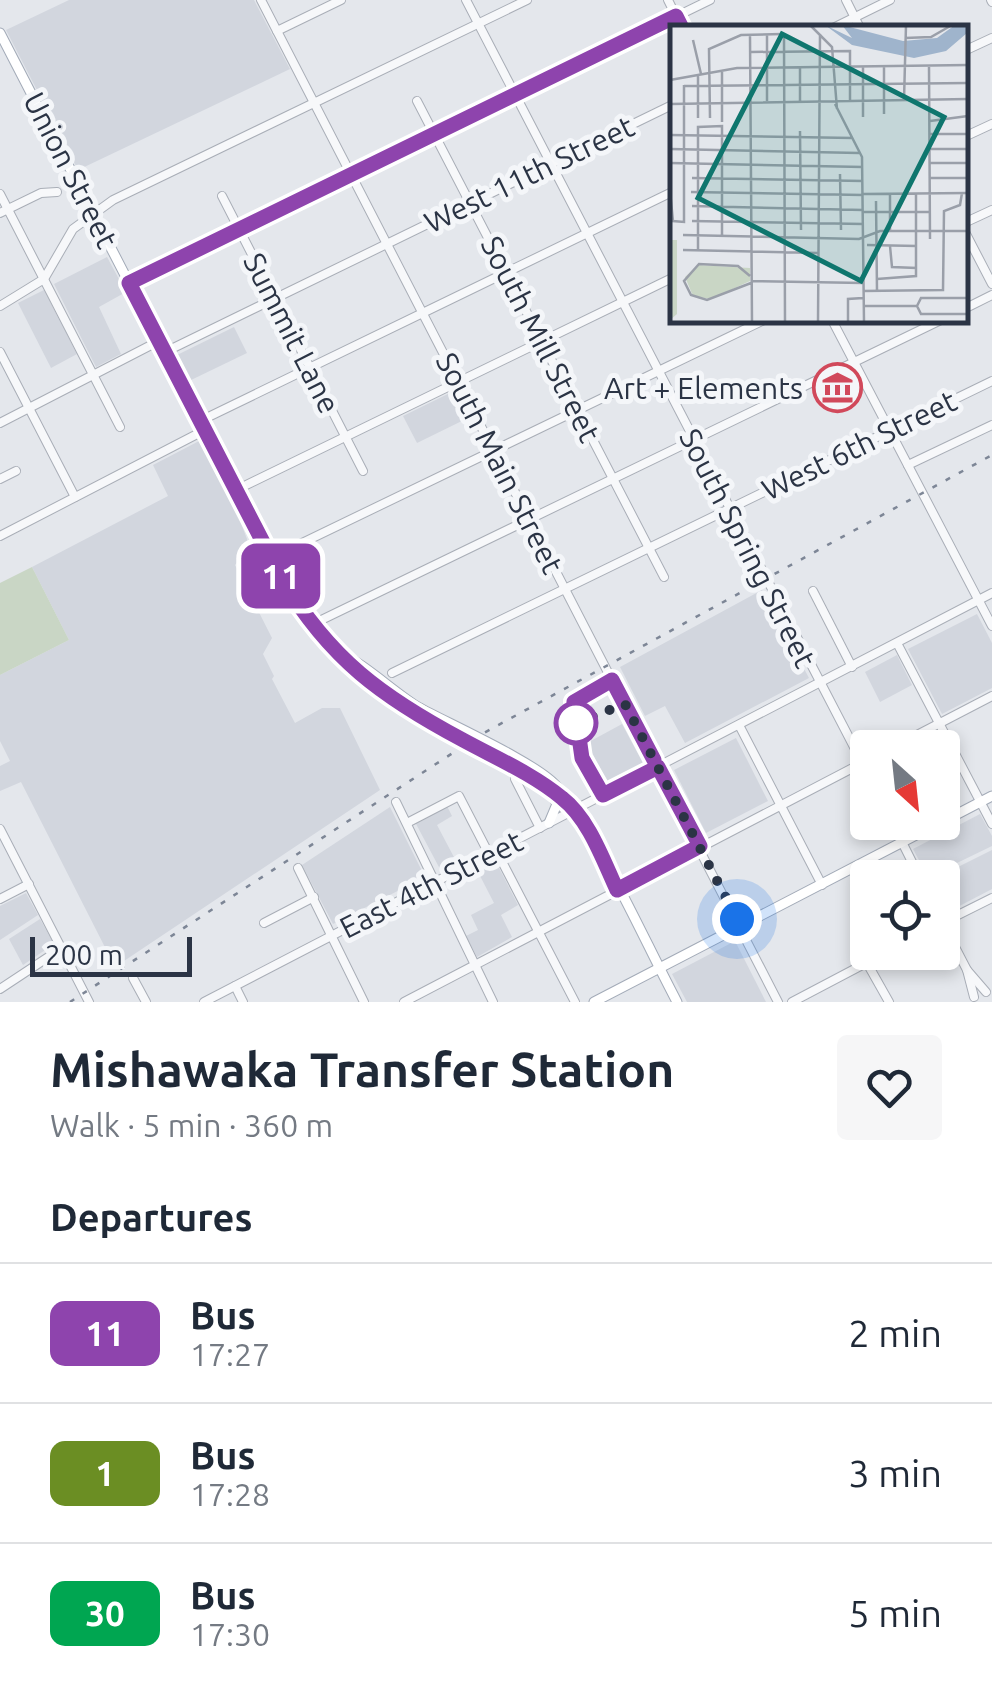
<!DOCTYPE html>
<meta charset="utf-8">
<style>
body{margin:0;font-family:Ubuntu,sans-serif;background:#f6f6f7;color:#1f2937;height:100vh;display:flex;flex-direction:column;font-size:38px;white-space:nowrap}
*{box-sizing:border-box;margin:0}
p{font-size:32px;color:#747a83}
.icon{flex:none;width:55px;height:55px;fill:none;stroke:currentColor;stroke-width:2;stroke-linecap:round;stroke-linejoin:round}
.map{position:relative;height:1002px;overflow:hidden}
.sheet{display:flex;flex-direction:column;background:#fff;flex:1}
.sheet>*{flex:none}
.badge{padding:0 20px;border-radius:15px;font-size:35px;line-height:65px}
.needle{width:65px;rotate:153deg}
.controls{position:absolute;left:850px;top:730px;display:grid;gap:20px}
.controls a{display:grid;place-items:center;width:110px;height:110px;border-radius:10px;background:#fff;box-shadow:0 5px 15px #0003;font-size:50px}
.scale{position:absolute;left:30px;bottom:25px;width:162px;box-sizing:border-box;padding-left:10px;border:5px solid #2b3445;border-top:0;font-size:28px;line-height:35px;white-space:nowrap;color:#2b3445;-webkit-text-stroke:8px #f4f6f9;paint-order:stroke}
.you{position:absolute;width:50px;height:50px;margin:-25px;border:8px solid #fff;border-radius:50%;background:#1a73e8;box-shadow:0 0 0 15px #1a73e833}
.map>.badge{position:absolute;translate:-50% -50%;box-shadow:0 0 0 5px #fff}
h2{padding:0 50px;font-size:38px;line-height:90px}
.round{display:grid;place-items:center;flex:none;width:105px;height:105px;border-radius:10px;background:#f6f6f7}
.overview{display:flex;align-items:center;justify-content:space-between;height:170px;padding:0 50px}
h1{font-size:48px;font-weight:600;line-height:75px}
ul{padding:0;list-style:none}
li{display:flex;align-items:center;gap:30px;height:140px;padding:0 50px;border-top:2px solid #e0e1e3}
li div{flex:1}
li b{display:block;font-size:38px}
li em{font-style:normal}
li .badge{min-width:110px;font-weight:700;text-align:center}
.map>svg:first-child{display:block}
</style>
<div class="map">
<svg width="992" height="1002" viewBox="0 0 992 1002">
<rect width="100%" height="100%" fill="#e4e7ec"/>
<g fill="#d2d6de">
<polygon points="69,0 254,0 290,69 78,170 6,30"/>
<polygon points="107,257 126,292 99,307 121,354 96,367 54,284"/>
<polygon points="44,290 77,354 51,368 18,303"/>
<polygon points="234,327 247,353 189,381 177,355"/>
<polygon points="456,390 470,417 417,443 403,416"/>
<polygon points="201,440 230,495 247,539 245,553 235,565 272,638 263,654 274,676 272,679 295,723 322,708 340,708 380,790 115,967 21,782 0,791 0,766 10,761 0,741 0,675 69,640 32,567 168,496 153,465"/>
<polygon points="762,590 809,678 685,743 665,706 645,716 620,667"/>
<polygon points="977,614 992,643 992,688 942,714 908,649"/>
<polygon points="897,655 912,685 880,702 865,672"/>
<polygon points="622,724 644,765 608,783 587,743"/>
<polygon points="736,738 768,801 706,833 674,770"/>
<polygon points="447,806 452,816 437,825 456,861 440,869 415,822"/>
<polygon points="390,807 425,877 333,924 302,865"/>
<polygon points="980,814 992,836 992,846 928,877 913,849"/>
<polygon points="992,850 992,889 946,913 943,906 942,878 938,877"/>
<polygon points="496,862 518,905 501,915 512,937 477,957 466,936 478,930 471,915 494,903 478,872"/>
<polygon points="26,893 38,915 0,940 0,906"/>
<polygon points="40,919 54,944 23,965 9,939"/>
<polygon points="735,941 766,1002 687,1002 672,974"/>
</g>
<polygon fill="#c9d6c5" points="32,567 69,640 0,675 0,583"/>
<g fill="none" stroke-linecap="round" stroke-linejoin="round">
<defs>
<g id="minor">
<polyline points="261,0 778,1002"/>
<polyline points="466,0 868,774"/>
<polyline points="668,0 682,28"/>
<polyline points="846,0 860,28"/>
<polyline points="991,0 992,2"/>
<polyline points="833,28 890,0"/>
<polyline points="277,31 341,0"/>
<polyline points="964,51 992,38"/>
<polyline points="417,101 664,577"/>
<polyline points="964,137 992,124"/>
<polyline points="0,194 120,427"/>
<polyline points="222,196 363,471"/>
<polyline points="0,213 41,193 57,192"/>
<polyline points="964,223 992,210"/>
<polyline points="964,230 992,284"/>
<polyline points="129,283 710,0"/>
<polyline points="0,306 44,279 73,229 113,200 527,0"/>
<polyline points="964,309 992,295"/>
<polyline points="832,320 992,626"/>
<polyline points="0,352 75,497"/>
<polyline points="165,352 672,105"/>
<polyline points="200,421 672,192"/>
<polyline points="0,423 159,341"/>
<polyline points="908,465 992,425"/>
<polyline points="0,479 16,471"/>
<polyline points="236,490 672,278"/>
<polyline points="0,536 205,430"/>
<polyline points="271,558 764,320"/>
<polyline points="813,591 852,667"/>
<polyline points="313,624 941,320"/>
<polyline points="897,643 992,824"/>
<polyline points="392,673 992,381"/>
<polyline points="739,725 822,885"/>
<polyline points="892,748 992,696"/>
<polyline points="515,779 540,828"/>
<polyline points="396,802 493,1002"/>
<polyline points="892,822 920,878"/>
<polyline points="407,823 459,796 489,854"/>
<polyline points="0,829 89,1002"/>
<polyline points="496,850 575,1002"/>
<polyline points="298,868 364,1002"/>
<polyline points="0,899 29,884"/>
<polyline points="942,922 967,970 974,997"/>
<polyline points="264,923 314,897"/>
<polyline points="942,923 992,898"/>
<polyline points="867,963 889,1002"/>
<polyline points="967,970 986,992"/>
<polyline points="133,978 146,1002"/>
<polyline points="235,986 243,1002"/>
<polyline points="0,989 62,948"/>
<polyline points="204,1002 992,593"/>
<polyline points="404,1002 868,760"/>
<polyline points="792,1002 887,952"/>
</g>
<g id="major">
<polyline points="0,33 271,558 313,624 346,664 375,688 562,797"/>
<path d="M342,655C361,661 396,694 418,707C447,723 541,765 557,787C604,847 641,934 677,1002"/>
<polyline points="942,822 992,796"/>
<polyline points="549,823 557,804 550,791"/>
<polyline points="594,1002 941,822"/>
</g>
</defs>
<use href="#minor" stroke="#a9aeb7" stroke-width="10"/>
<use href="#major" stroke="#a3abb8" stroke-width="11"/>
<use href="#minor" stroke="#f7f8fa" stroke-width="8"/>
<use href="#major" stroke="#fff" stroke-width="9"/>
<polyline stroke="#7d8696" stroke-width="2.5" stroke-dasharray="5 10" stroke-linecap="butt" points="70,1002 482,734 992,455"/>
</g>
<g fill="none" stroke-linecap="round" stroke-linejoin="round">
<defs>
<path id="line" d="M654,760L612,680L574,702L582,758L603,795L658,767L700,846L617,890C603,860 589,819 562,798C533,774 496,758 463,740C382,697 330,659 282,579L129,283L676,16L682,28"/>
</defs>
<use href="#line" stroke="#fff" stroke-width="22"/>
<use href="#line" stroke="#8e44ad" stroke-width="15"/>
<polyline stroke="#2b3445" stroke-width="10" stroke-dasharray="0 18" points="576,723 625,704 737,919"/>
</g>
<defs>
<symbol id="museum-ring" viewBox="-11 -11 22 22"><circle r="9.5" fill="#f4f6f9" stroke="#d1495b" stroke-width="1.5"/><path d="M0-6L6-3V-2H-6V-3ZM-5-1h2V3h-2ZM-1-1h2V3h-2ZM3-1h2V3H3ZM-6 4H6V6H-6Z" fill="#d1495b"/></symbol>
</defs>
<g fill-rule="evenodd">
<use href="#museum-ring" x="810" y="360" width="55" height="55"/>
</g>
<circle fill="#fff" stroke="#8e44ad" stroke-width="5" cx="576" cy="723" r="20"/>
<g text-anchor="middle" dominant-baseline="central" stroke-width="10" stroke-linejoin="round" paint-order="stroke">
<g font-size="30" fill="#2b3445" stroke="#f4f6f9">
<text transform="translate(71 170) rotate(63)">Union Street</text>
<text transform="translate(529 174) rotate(-26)">West 11th Street</text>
<text transform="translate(292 333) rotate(63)">Summit Lane</text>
<text transform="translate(541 339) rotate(63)">South Mill Street</text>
<text transform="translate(859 445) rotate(-26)">West 6th Street</text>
<text transform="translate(500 463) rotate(63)">South Main Street</text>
<text transform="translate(748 548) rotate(63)">South Spring Street</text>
<text transform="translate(431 884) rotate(-27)">East 4th Street</text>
</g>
<g font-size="30" fill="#2b3445" stroke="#f4f6f9" text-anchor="end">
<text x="803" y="388">Art + Elements</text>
</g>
</g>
<g transform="translate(670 25)">
<rect width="298" height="298" fill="#e4e7ec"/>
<path d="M0,215H7V289L0,295ZM28,240L80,243V256L41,274L23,271L15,252Z" fill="#c9d6c5"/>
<path d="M155,0L182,13L172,0L233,16L267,13L285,0H297V8L276,26L244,33L182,20Z" fill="#9fb4cc"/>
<path fill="none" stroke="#9a9fa9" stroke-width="2.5" d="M140,0L162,22L167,84M97,10V76M80,11L82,297M114,12L115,297M235,13L261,12L282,0M23,15L31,49M81,27L180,26V75M259,42L260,214M130,43V76M52,45V97M28,50V93M0,55L67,43L298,40M14,61L298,58M234,75L236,0M0,79L298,74M165,79L192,132L194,297M214,89V42M193,92V42M40,93L39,24L71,10L112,9M260,96L298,91M130,106L131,205M260,109H298M0,110L183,113M0,124L189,128M260,124H298M0,138L193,142M260,138H298M170,149L171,205M22,153L193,156M260,153H298M0,166L3,196L14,197V60M21,167L193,170M220,168V206M193,169L298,168M206,176L207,266M22,181L193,185M193,187H260M22,196L193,199M13,210L189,214L210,206H298M197,220L247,221M220,221L222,242L247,243M13,225L148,228M28,225V102L52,101V211M80,251L68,241L29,239L14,256L21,270L37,275L81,258M207,254L246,251V168M81,256L193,258M193,266L273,265L274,186L290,180L292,168M193,281H247M247,281L251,289H298M247,281L251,273H298M148,297L150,9M178,297V274L193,273"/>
<path fill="#0f766e" fill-opacity="0.15" stroke="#0f766e" stroke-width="5" d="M112,9L274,92L191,256L28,173Z"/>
<rect width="298" height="298" fill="none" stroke="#2b3445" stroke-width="5"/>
</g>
</svg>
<div class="controls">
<a><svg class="needle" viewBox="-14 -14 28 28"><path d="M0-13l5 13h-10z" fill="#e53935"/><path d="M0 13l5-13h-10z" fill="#747a83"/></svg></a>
<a><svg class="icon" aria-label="locate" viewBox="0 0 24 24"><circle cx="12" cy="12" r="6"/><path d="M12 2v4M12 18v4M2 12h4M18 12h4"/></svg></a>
</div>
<div class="scale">200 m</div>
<div class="you" style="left:737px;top:919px"></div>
<b class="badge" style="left:281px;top:576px;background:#8e44ad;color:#fff">11</b>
</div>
<section class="sheet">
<div class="overview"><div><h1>Mishawaka Transfer Station</h1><p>Walk · 5 min · 360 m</p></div><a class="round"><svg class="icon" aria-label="heart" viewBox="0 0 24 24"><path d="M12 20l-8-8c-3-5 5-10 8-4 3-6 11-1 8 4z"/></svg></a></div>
<h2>Departures</h2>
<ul>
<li><span class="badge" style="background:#8e44ad;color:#fff">11</span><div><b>Bus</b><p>17:27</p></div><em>2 min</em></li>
<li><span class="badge" style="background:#6b8e23;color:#fff">1</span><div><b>Bus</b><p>17:28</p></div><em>3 min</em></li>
<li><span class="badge" style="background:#00a651;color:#fff">30</span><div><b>Bus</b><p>17:30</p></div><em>5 min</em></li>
</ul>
</section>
